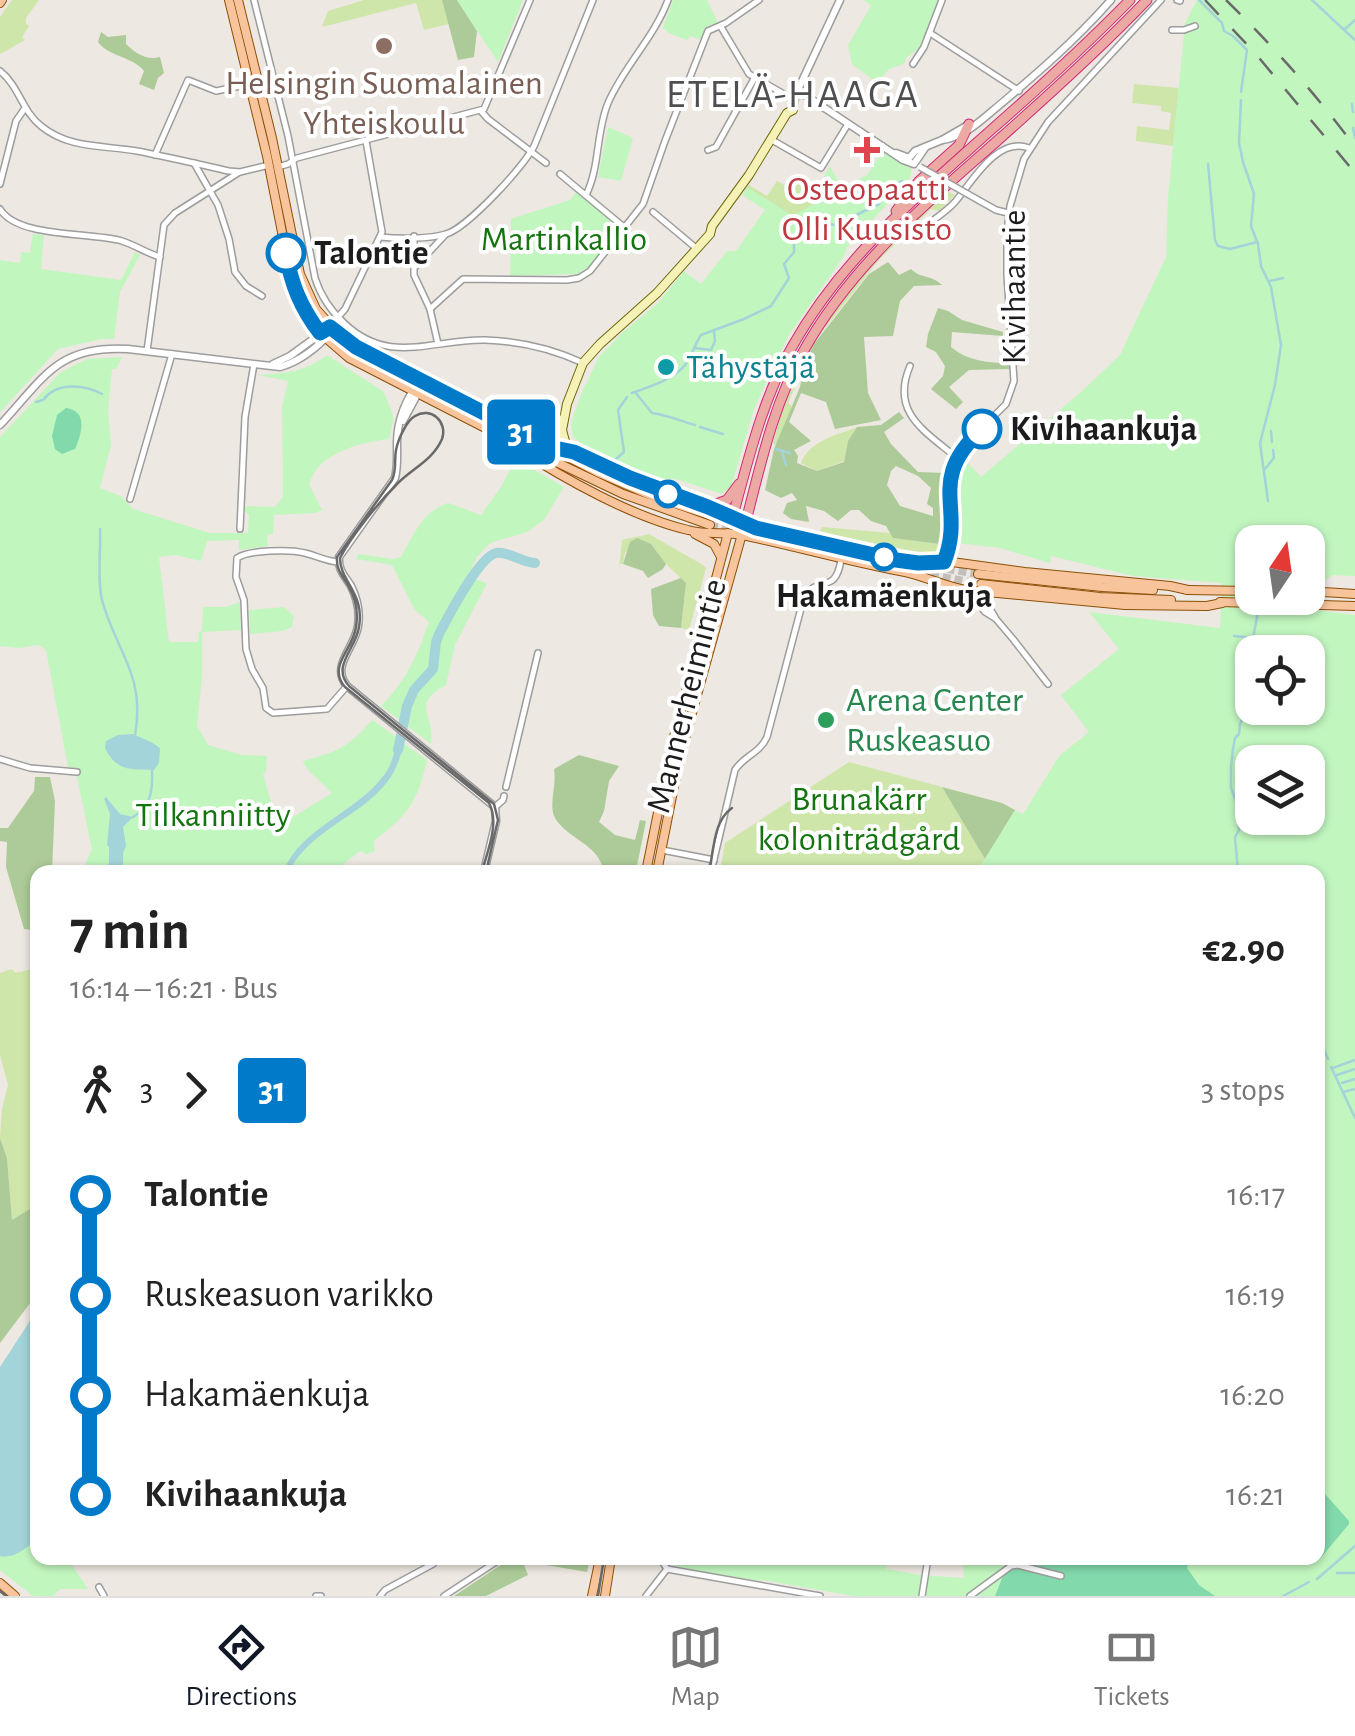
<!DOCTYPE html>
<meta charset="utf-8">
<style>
body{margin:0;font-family:"Alegreya Sans",sans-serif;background:#f2f2f2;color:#222;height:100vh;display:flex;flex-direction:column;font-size:38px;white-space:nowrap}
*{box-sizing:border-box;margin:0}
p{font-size:32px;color:#767676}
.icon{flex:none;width:55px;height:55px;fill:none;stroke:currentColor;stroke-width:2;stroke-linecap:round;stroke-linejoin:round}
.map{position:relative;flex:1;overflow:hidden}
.side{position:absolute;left:30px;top:865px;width:1295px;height:700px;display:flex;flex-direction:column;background:#fff;border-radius:20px;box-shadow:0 2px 8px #0004}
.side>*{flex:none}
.badge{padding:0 20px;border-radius:8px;font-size:35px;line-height:65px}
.needle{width:65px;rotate:13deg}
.controls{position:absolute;left:1235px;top:525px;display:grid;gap:20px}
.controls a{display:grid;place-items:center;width:90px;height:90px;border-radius:20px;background:#fff;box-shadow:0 2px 8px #0004;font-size:50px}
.map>.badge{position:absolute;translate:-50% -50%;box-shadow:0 0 0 5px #fff}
.legs{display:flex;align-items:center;gap:15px;height:110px;padding:0 40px;font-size:32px}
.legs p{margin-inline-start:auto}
.overview{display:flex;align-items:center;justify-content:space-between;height:170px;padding:0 40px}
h1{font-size:55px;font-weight:600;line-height:75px}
ul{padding:0 40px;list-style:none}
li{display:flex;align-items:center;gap:35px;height:100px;font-size:38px}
li i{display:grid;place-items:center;width:15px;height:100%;margin:0 12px;background:currentColor}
li i::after{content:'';width:25px;height:25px;margin:-12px;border:8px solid;border-radius:50%;background:#fff}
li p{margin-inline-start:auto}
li:first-child i{background:linear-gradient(#0000 50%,currentColor 0)}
li:last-child i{background:linear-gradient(currentColor 50%,#0000 0)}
.tab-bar{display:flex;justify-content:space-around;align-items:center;height:140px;border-top:2px solid #e0e0e0;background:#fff;font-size:28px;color:#767676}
.tab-bar a{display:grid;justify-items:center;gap:5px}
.tab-bar .selected{color:#111827}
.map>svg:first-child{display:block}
</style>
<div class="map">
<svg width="1355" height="1596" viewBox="0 0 1355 1596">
<rect width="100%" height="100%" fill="#ede8e1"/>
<g fill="#cee6a9">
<polygon points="12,0 39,0 26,18 26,24 29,26 22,37 25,40 0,54 0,17"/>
<polygon points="364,0 442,0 449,24 424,30 416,3 322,27 328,11"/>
<polygon points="1134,84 1179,88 1173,146 1136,141 1137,126 1169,130 1171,113 1161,111 1161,106 1132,103"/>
<polygon points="792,177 822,196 831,183 839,197 797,219 747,188 749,185 767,196 777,181 786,186"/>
<path d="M947,191L955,195L939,211L931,209L878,261L822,332L814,344L788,403L792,406L776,445L773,444C778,427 782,409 789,392C822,309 883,249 947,191Z"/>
<path d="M857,427L848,441L844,461L817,471L801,463C809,441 837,435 857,427Z"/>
<polygon points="822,527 890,533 894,538 938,544 943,536 942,548 932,553 923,553 820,532"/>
<polygon points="649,534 703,565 706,568 689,630 681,628 686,583 666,564 651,544 625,552 623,564 620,564 619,569 622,540"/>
<polygon points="849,762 942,787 985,859 977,872 720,872 725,843"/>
<polygon points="37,968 37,1204 12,1221 7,1158 0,1138 2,1109 8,1085 0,1055 0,973 12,969 15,973"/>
</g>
<g fill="#adcb98" fill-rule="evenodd">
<polygon points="442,0 457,0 477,31 474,57 458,60"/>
<path d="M101,32L108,37L126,35V44C135,53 147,61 160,57L164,73L158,78L154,90L139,84L144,71C132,56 109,57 98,42Z"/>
<path d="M888,262L899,275L911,269C921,279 930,274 942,285L914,286L900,301L893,336L864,337L868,393L881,420L835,429L826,402L801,393L789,422L811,441L794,450L798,456L797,463L817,471L844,462L848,441L857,427L881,425L899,412L904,418L884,432L891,444L918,472L945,473L943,536L939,544L893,538L886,526L871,521L859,510H851L838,521L824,511L806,506L809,522L791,519L783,513L787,503L797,500L792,493L781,498L765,490L774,449L800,387L804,366L814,344L869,274ZM896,466L918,476L931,488L927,504L933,508V516L900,506L887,485L891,471Z"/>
<path d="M938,308L948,311L962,320L1003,332V336L952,332L951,347C968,361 988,363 1009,363V369L969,370L949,387L963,402L956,409L931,389L943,376L945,366L936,352L926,347L928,334Z"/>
<polygon points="637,538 651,544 666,564 663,569 648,578 643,571 623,564 630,542"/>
<polygon points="681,578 686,583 681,628 659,626 653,615 651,589"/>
<path d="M579,755L619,766L609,781L604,811L599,822L615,835L635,840L640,820L646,821L636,871L602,865C594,843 566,837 555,818C548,804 557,787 554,769Z"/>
<polygon points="35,777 50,777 55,801 52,872 38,872 37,916 32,930 24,929 6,867 7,842 0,841 0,828 8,828 34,791"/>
<polygon points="942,787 1002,803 1015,810 985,859"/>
<polygon points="0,1138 7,1158 12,1220 38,1204 37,1294 0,1343"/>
<polygon points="511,1558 590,1558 587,1572 540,1564 531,1559 523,1562 528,1575 486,1596 454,1596"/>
</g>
<g fill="#c2f6bf" fill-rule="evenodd">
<polygon points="457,0 523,0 498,62"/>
<polygon points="673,0 707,0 718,23 709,26 701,40 690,36 687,40 669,33 663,28"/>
<polygon points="864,0 940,0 923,45 906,58 904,64 889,69 877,83 852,64 848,45 871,6"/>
<path d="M1197,0H1355V576L1332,575L1322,583H1310L1309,609L1355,615V1596H853L763,1580L759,1581L675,1567V1558H887L886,1569L921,1575L964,1578L963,1558H1318V872H977L1015,810L1023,814L1060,755L1089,732L1061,695L1119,649L1089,612L1220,628L1222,583L1133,576L1051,556L1050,563L1000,548L958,543L956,537C956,511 951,482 963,458L981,477L1081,392L1120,355L1166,257L1168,197L1185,23ZM1252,542H1308V598H1252ZM1252,652H1308V708H1252ZM1252,762H1308V818H1252Z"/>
<polygon points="608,127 633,138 621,181 598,177"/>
<polygon points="882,152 912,169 909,181 847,247 844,256 789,335 767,380 753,412 730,491 726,490 722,494 676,479 655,479 637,472 587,448 573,437 571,425 573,417 582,392 599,357 622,333 658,303 684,271 701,284 727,251 736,251 765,210 742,195 747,187 793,216 835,192 829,179 824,176 830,166 842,188 867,175"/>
<polygon points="576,192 621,229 593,264 577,274 510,276 511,219 570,200"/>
<polygon points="33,234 44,235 41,269 121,280 135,252 140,255 120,292 114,339 101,339 58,349 0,412 0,260 20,263 21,252 30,253"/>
<path d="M327,355L384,392L394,418L389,439C359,443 319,452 309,484L322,510L315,513L274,515L273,534L267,535L268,546L239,550V540L207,541L201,561L175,555L159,557L169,642H198L199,632L202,631L203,607H226L240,602L241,630L202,632V677L197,726L208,745L242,755L267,756L266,772L263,773L275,818L288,820L332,793L306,768L303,761C337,752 349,747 372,720L398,738C395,750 392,765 384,775C356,812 301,828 283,872H82L92,849L75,768L68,767L46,650L39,645L19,648L0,646V437L61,372L87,359L122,357L116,369H112L108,410L111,445L100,488L121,496L133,509L210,533H248L249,515L245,511V506L275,507L283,497L282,407L288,381L258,375C286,373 303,373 327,355Z"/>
<path d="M516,459L564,487L544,520L527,532L490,543L477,557L468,577L487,583L455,645L446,685C410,704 435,714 431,744L381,706C406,682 418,653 429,622L414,609L392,565L356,559L358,554L393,559L401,557C414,534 422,512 448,503L481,515L501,487Z"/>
<polygon points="284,607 294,616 292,627 283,631 250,634 249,610"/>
<path d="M403,743L427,760C416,805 410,812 374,841L375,851L366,854L360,851L333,872H289C316,817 394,812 403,743Z"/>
<polygon points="37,1540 38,1558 67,1558 88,1589 60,1589 53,1596 33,1596 0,1570 0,1556 14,1555"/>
</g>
<g fill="#82d9ac">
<path d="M66,408C88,411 82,433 75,449L62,454L55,449L52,436L57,415Z"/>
<polygon points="1318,1486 1349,1521 1349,1524 1319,1560 1315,1560 1313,1558 1318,1558"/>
<polygon points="1010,1558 1190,1558 1187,1568 1199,1585 1215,1596 995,1596"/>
</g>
<g fill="#a3d4d9">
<path d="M133,734L151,742L160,748L159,763L154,770C130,769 117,772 105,748L106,741L118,735Z"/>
<path d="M398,738L403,743C394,812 316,817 289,872H283C301,827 356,813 384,775C392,765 395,750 398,738Z"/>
<polygon points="106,797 120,814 133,817 123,827 126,846 123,853 123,872 106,872 109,863 109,847 107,845 110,814 104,799"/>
<path d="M37,1310V1539C26,1548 15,1559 0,1556V1367Z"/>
</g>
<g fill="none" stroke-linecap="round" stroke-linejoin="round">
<g stroke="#a3d4d9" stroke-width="2.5">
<polyline points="1199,0 1222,23 1224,31 1233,36 1247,50 1241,92"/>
<polyline points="1312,0 1355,40"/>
<polyline points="1345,29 1355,20"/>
<polyline points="1241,100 1239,143 1243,162 1254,194 1251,226 1258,244 1261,266 1271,287 1281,345 1275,385 1260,443 1268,501"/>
<polyline points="1352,104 1353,112"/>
<polyline points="1353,128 1355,138"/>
<polyline points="1208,164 1215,240 1218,246 1230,249 1257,242"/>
<polyline points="1270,281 1283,278"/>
<polyline points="694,348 711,350 715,341 714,332"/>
<path d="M635,392L652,413C668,415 680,421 695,425"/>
<path d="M632,393C649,387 673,380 685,365C692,356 695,344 701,335L744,319L771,306L789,278L784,264L794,252V241C804,229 818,237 830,224L842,227L852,217L879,204L886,189L902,181"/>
<path d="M36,402L43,400C56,382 83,384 102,394"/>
<polyline points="700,427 723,434"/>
<polyline points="1271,431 1272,442"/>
<polyline points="776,449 790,453"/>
<polyline points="782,452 786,465"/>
<polyline points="615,460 624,452 618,410 627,397"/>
<polyline points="1264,470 1274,458 1273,450"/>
<path d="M100,529C101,550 97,581 102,600C116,652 146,675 135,735"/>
<polyline points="1259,607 1253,638 1255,636 1283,641"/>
<polyline points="1234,636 1253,638 1241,722"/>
<path d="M133,817C151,807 153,789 152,770"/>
<polyline points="1238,872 1235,837 1239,830 1237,804 1231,788 1231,767 1233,749 1235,738 1239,734 1240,724"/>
<polyline points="1318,1036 1328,1059"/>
<polyline points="1331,1067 1355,1118"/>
<polyline points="1333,1068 1355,1060"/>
<polyline points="1337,1075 1355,1069"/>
<polyline points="1342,1083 1355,1079"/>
<polyline points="1343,1092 1355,1089"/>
<polyline points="1337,1573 1355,1573"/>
<polyline points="1317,1579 1355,1546"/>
<polyline points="1283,1596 1309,1582"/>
</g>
<path stroke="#a3d4d9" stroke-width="10" d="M398,750L407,706L414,690L433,669L436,642L439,634C448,617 479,557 496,553C508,551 523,563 535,563"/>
<g stroke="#c3bfba" stroke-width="8" stroke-dasharray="8 4" stroke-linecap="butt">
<polyline points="710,525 735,531"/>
<polyline points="923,565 978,574"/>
<polyline points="919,573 981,584"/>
</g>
<defs>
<g id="minor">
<path d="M254,0L288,136L315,278C321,297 330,310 344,323C389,366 432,339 485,340C519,341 553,349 583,363"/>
<polyline points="1177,0 1180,1"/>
<polyline points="721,27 749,74 794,100"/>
<polyline points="1172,30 1184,30 1195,26"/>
<polyline points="930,33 1019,91"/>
<polyline points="913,64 924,47 942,0"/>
<path d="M0,71C19,86 22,111 41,126C69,149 103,145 137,151C168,157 198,164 229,171L240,172L269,165"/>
<polyline points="481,111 488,119 546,163"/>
<polyline points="772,140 821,168 848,124"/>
<polyline points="708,150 716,147 755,77"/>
<polyline points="155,155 188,80 216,91 250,84"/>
<polyline points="194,163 218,205 229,239 235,272 246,286 262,296"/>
<polyline points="278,167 288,164 297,158 484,109 530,0"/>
<polyline points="560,174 625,228"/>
<polyline points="0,184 16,121 25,108"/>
<path d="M586,195C600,167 596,132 608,103C624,66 654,38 668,0"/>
<polyline points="980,201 996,210 1008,213"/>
<path d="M0,209C17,238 90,232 122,241C135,245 146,253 160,257"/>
<polyline points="653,212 696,248"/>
<path d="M923,228C933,220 946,212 955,202C972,182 997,136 1029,148"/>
<polyline points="414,236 414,275 430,309 438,344"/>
<path d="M381,237C398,239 430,239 446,234C466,229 527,164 535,144L593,0"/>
<polyline points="416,266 445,235"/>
<polyline points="430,309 463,279 567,280 579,278 590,271 643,204 665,141 708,31 726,23 759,0"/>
<polyline points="338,317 345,309 382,232 366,141"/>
<polyline points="147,351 164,225 175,213 238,173"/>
<path d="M910,366C890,413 925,431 957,458"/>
<polyline points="130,499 172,354"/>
<polyline points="240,529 245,417 254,364"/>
<path d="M338,562C326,561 317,556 305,553C289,549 249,550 237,558L236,577L244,600L246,649L252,669L263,688L266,708L273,713L327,709L347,686"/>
<polyline points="943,562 950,545 949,485 952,467 961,449 1006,404 1014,381 1007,275 1007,232 1010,206 1024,159 1048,122 1161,0"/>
<polyline points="969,592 985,612 996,619 1013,639 1048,684"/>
<polyline points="980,592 995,617"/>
<polyline points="0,759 30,768 77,772"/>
<polyline points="506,787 538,653"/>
<polyline points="495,807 503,800 504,796"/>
<polyline points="662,850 714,860"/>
<path d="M711,872L735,770C744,756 760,753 767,737L804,597C819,574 835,596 841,560"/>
<polyline points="660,1558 667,1569"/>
<polyline points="667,1569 820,1596"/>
<polyline points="99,1587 104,1596"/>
<polyline points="316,1596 321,1596"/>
<polyline points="380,1596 385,1590 433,1564 434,1558"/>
<polyline points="444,1596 502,1558"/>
<polyline points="646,1596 667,1569"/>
<polyline points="922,1596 928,1558"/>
<polyline points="970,1596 1011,1566 1018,1565 1061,1576"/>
</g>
<g id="tertiary">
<polyline points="796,94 840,0"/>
<polyline points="796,96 802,94 808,97 903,160 914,164 925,148"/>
<path d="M942,140C962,137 976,125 990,113C1033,77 1074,42 1111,0"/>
<polyline points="896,153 909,158 915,151 942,140 968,125"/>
<polyline points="273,364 290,356 330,327"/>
<path d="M421,380C406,397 397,421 397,443C397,456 398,466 395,478L339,557C338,570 344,575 351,586C357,598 360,613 358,626C355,648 330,666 347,686L495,807L496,821L484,872"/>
<polyline points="403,421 418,393"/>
<path d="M0,425C44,378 57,345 128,349L280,367C301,361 319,346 333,330"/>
</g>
<g id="secondary">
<polyline points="550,447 561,420"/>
<polyline points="574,452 566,445 562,430 567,404 583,363 600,344 657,293 710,234 712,226 749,175 787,113 793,110 794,100"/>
</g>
<g id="primary">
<polyline points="229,0 267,156 291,278 306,314 320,333 349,358 493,432 623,494 710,525"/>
<polyline points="238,0 272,138 300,274 316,309 340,336 356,347 597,472 657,498 713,516"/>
<polyline points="0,3 2,0"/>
<path d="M515,447C563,478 632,517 688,530C706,535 724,532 742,535C795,546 847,561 900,571C923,575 943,586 966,590L1125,605L1207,606L1222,603"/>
<polyline points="560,449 574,452 653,488 708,507 745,525 843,549 918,563 952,562 1025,572 1170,586 1188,590"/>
<polyline points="695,534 714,544 721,557"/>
<polyline points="978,574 1102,587 1153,590"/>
<polyline points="981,584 1100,597 1171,600"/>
<polyline points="1187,590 1252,591"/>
<polyline points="1308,591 1355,594"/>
<polyline points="1220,602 1355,606"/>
<polyline points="646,872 671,748 728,533"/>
<polyline points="657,872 680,756 742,534"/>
<polyline points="0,1583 15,1596"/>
<polyline points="592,1596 600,1558"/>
<polyline points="605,1596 611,1558"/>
</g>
<g id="trunk">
<polyline points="896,211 919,181 959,145 969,124"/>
<polyline points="708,507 727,500 739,484"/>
<path d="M732,519C748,461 762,400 792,347C841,259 917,196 991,130C1039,88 1085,46 1130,0"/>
<path d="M745,525C760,467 773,405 803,352C850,267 925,204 997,141C1049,95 1099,50 1147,0"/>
</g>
</defs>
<use href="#minor" stroke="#9d9d9d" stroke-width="8"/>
<use href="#tertiary" stroke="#9d9d9d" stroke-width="9"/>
<use href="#secondary" stroke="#6c6a09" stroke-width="10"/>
<use href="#primary" stroke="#8d4f06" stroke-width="10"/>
<use href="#trunk" stroke="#ce2b78" stroke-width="11"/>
<use href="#minor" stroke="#fff" stroke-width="5"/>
<use href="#tertiary" stroke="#fff" stroke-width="6"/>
<use href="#secondary" stroke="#f6f1b6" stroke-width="8"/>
<use href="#primary" stroke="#f7c49c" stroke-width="8"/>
<use href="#trunk" stroke="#eca8a2" stroke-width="9"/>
<g stroke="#6a6a6a" stroke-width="2.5">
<path d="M482,872C487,851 500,824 489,803L345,687C327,666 353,650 356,627C358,614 356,599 349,587C343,576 336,571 337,557L392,480C397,469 394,461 396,450C398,440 406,421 415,416C431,406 448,422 442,439C433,460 413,468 398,483C379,502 352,535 340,558C340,582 365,593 359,627C356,649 331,666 349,686L494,804L498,820L486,872"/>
<path d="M709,872C714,851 713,821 732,808"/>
<polyline points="0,1591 6,1596"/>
<polyline points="598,1596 604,1558"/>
</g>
<g stroke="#6a6a6a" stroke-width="2.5" stroke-dasharray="20 20" stroke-linecap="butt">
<polyline points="1205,0 1255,53 1355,173"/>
<path d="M1226,0C1273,46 1316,94 1355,147"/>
</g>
<defs>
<polyline id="minor-bridge" points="920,167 980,201"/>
</defs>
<use href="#minor-bridge" stroke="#9d9d9d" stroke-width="8" stroke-linecap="butt"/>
<use href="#minor-bridge" stroke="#fff" stroke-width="5"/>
</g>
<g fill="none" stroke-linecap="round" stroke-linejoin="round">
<defs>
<path id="line-1" d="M286,253C291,284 301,308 320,333L330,327L356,347L550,447L574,452L630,478L708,507L756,528L896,560L918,563L944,562C966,507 925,481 982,429"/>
</defs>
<use href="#line-1" stroke="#fff" stroke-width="22"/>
<use href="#line-1" stroke="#007ac9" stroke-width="15"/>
</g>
<circle fill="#8d6e63" stroke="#fff" stroke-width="4" cx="384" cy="46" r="10"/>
<path fill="#e0444e" stroke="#fff" stroke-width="4" d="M862 135h10v10h10v10h-10v10h-10v-10h-10v-10h10z"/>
<g fill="#fff" stroke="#007ac9" stroke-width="5">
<circle cx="286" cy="253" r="18"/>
<circle cx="982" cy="429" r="18"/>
<circle cx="668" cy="494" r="12"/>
<circle cx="884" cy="557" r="12"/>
</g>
<circle fill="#0f9aa8" stroke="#fff" stroke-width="4" cx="666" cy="367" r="10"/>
<circle fill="#2e9e5b" stroke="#fff" stroke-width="4" cx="826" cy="720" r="10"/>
<g text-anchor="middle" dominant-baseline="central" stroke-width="8" stroke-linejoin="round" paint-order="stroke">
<g font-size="35" fill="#785e54" stroke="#fff">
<text x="384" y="83">Helsingin Suomalainen<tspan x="384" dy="40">Yhteiskoulu</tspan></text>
</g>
<g font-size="35" fill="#be3a42" stroke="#fff">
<text x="867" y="189">Osteopaatti<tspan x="867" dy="40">Olli Kuusisto</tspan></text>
</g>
<g font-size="35" fill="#147410" stroke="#fff">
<text x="564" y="239">Martinkallio</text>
<text x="859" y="799">Brunakärr<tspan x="859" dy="40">koloniträdgård</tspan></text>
<text x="213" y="815">Tilkanniitty</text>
</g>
<g font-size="35" font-weight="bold" fill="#1c1c1c" stroke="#fff" text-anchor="start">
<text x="314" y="253">Talontie</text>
<text x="1010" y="429">Kivihaankuja</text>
<text x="884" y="596" text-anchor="middle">Hakamäenkuja</text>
</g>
<g font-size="35" fill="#1c1c1c" stroke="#fff">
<text transform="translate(1014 287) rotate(-90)">Kivihaantie</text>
<text transform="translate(687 696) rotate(-76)">Mannerheimintie</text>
</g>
<g font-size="35" fill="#0d838f" stroke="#fff" text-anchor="start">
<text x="686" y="367">Tähystäjä</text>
</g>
<g font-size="35" fill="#27864d" stroke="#fff" text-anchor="start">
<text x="846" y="700">Arena Center<tspan x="846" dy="40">Ruskeasuo</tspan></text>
</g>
<g font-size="40" letter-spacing="2.5" fill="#4f4f4f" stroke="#fff">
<text x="793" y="95">ETELÄ-HAAGA</text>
</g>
</g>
</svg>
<div class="controls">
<a><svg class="needle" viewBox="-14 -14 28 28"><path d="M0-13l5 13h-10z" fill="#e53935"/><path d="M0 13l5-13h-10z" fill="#767676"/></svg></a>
<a><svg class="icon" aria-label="locate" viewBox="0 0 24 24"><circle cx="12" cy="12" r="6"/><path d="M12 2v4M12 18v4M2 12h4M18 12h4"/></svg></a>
<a><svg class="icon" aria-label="layers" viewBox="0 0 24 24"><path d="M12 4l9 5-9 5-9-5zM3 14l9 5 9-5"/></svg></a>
</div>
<b class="badge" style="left:521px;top:432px;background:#007ac9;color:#fff">31</b>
<section class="side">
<div class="overview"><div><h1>7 min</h1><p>16:14 – 16:21 · Bus</p></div><b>€2.90</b></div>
<div class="legs"><svg class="icon" aria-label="walk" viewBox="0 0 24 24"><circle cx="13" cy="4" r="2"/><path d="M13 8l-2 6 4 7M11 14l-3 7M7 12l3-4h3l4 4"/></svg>3<svg class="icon" aria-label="forward" viewBox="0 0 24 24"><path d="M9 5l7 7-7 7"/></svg><b class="badge" style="background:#007ac9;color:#fff">31</b><p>3 stops</p></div>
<ul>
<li><i style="color:#007ac9"></i><b>Talontie</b><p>16:17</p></li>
<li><i style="color:#007ac9"></i><span>Ruskeasuon varikko</span><p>16:19</p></li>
<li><i style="color:#007ac9"></i><span>Hakamäenkuja</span><p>16:20</p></li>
<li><i style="color:#007ac9"></i><b>Kivihaankuja</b><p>16:21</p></li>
</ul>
</section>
</div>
<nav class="tab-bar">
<a class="selected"><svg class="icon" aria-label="directions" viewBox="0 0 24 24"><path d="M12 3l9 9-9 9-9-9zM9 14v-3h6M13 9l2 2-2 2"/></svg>Directions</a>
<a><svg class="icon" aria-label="map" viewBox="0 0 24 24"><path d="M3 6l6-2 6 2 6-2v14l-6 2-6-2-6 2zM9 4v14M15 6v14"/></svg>Map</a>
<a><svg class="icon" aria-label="tickets" viewBox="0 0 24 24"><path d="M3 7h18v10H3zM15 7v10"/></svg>Tickets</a>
</nav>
